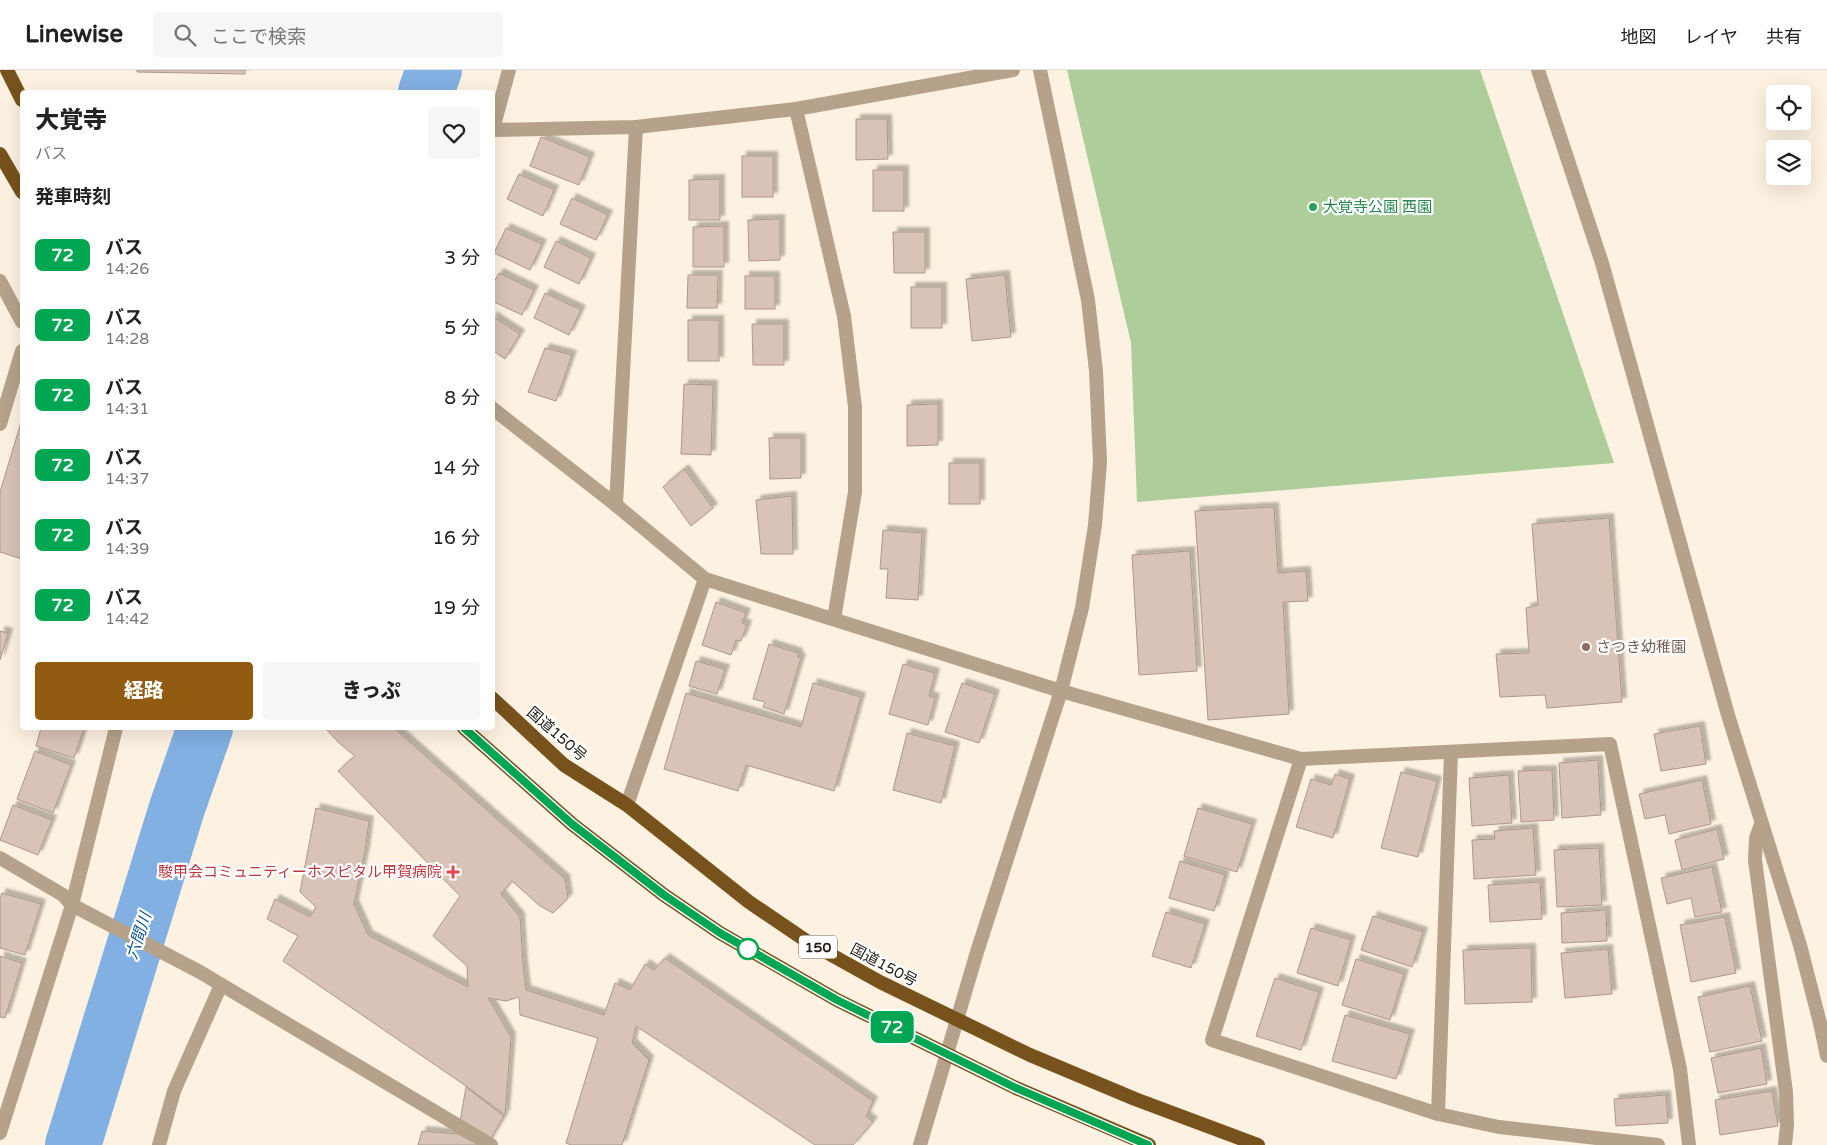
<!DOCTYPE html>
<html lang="ja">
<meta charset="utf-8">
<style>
body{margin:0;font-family:"Varela Round","Noto Sans JP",sans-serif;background:#f6f6f6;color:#222;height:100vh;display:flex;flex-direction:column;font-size:19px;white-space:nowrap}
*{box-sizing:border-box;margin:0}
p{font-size:16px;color:#767676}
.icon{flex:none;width:28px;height:28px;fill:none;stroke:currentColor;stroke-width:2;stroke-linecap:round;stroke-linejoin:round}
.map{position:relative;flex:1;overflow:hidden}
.sheet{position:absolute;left:20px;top:20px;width:475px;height:640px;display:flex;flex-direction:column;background:#fff;border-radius:5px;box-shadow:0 5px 20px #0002}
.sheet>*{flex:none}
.badge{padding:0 10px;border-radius:8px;font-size:18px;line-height:32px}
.controls{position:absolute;left:1766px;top:15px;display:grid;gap:10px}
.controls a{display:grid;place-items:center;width:45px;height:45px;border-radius:5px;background:#fff;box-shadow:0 5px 20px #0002;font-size:25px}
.map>.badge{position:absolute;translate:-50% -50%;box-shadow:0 0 0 2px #fff}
h2{padding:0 15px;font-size:19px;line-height:45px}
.round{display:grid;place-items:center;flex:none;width:52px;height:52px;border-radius:5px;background:#f6f6f6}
.overview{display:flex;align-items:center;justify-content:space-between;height:85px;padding:0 15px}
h1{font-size:24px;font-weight:800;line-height:38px}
.primary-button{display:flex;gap:10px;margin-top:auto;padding:10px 15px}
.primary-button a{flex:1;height:58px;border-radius:5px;background:#915c11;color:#fff;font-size:20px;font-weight:800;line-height:58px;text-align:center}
.primary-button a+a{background:#f6f6f6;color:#222}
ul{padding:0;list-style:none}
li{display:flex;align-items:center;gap:15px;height:70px;padding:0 15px}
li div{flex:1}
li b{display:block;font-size:19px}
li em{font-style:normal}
li .badge{min-width:55px;font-weight:700;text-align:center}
header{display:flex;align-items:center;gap:30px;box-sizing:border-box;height:70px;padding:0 25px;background:#fff;border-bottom:1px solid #e0e0e0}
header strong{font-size:24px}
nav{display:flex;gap:28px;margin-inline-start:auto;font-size:18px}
.search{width:350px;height:45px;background:#f6f6f6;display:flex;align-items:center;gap:12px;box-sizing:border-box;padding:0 18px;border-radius:5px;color:#767676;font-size:19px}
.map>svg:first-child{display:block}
</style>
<header>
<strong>Linewise</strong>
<div class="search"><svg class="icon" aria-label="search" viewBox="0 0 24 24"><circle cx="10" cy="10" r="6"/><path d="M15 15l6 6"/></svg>ここで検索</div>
<nav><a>地図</a><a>レイヤ</a><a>共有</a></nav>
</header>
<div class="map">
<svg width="1827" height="1075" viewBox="0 0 1827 1075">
<defs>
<filter id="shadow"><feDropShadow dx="4.5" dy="-4.5" stdDeviation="1" flood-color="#0004"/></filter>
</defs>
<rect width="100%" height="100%" fill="#fdf1e1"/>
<polygon fill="#adce9b" points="1067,0 1480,0 1614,393 1137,432 1131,273"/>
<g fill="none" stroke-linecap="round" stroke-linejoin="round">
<g stroke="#82b0e3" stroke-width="56">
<polyline points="426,22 434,0"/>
<polyline points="73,1075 177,738 205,658"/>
</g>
</g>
<g fill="#d9c2b6" stroke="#ad978c" filter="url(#shadow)">
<polygon points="137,0 245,0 245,4 137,2"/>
<polygon points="856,49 887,49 888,89 856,90"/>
<polygon points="541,67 590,87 579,115 530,96"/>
<rect x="742" y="86" width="31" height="41"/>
<rect x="873" y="100" width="31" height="41"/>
<polygon points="519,104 554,120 543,146 507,129"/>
<polygon points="720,109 720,150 689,150 689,110"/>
<polygon points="572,128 608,145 596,170 560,154"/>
<polygon points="780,149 780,190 749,191 748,150"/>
<polygon points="724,156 724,197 693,197 693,157"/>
<polygon points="506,158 542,174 530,200 494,183"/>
<polygon points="893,162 925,162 925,203 894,203"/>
<polygon points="556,171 591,188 579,214 544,197"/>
<polygon points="499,203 534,220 522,245 492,231 492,216"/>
<polygon points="688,205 718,205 717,238 687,238"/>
<polygon points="1005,205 1011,267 972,271 966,209"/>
<rect x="745" y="206" width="30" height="33"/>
<rect x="911" y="217" width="31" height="41"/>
<polygon points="545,223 581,240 569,265 534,248"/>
<polygon points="492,246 520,264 505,289 492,280"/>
<rect x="688" y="250" width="31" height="41"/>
<polygon points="752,254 784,254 784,295 753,295"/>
<polygon points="545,278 572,285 556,331 528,322"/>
<polygon points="684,314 713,315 711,385 681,384"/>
<polygon points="938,334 938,375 907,376 907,335"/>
<polygon points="22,349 22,489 0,482 0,422"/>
<polygon points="769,368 801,368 801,408 770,409"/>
<rect x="949" y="393" width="31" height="41"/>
<polygon points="684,399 713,438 691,456 663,417"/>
<polygon points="792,426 793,484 761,484 756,430"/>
<polygon points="1274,437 1278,503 1306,501 1308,531 1283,532 1289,644 1208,650 1195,441"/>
<polygon points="1609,448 1622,632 1547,638 1545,625 1500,627 1496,584 1529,583 1526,538 1538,535 1532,454"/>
<polygon points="883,460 922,463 918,530 886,528 888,499 880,499"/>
<polygon points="1190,481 1197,601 1139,605 1132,485"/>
<polygon points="716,532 746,543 742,553 747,555 741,571 736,570 731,585 702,575"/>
<polygon points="0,561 8,563 0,590"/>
<polygon points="769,574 798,583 798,587 801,588 784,644 763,637 765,632 753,629"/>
<polygon points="696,591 725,599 717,624 689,616"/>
<polygon points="903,594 935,603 929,626 935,628 928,655 889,644"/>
<polygon points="813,613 861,627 834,721 746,695 738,721 664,699 686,623 801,657"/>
<polygon points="962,613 995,624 979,673 945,662"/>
<polygon points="1700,656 1706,694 1661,701 1654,664"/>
<polygon points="41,658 84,658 74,688 36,676"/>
<polygon points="325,658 394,658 565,809 568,828 553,843 540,836 512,811 501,824 520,847 523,895 526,920 604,945 615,913 630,920 645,894 654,900 665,888 873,1031 866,1046 873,1052 853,1075 815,1075 636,956 632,973 649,990 622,1075 571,1075 566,1073 598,968 520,945 519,927 506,931 488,928 511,967 505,1045 466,1016 283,891 298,866 267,849 275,829 310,847 316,837 300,822 316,738 369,751 365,781 354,834 368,865 468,917 467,896 433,866 460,826 338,701 355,686 340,674"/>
<polygon points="907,663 955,676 941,733 893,720"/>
<polygon points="35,681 71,695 53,743 17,729"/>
<polygon points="1598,690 1601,745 1562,748 1559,693"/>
<polygon points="1552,700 1554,750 1521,752 1518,701"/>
<polygon points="1401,702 1437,711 1418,787 1381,778"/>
<polygon points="1335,704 1350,709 1333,768 1296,757 1311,709 1331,715"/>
<polygon points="1509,705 1512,753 1472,756 1469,708"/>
<polygon points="1702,710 1711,754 1669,764 1665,745 1645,749 1639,724"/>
<polygon points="13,735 52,750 38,785 0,770"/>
<polygon points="1198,738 1252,754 1237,802 1184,786"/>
<polygon points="1533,758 1536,805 1474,809 1472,770 1495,769 1494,761"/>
<polygon points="1717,759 1724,789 1682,800 1675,770"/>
<polygon points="1599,778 1602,835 1557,837 1554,780"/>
<polygon points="1180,791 1225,805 1214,841 1169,828"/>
<polygon points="1712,797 1722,842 1695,847 1691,828 1667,834 1661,808"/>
<polygon points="1540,812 1542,849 1490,852 1488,815"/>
<polygon points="2,823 41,834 25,885 0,878 0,828"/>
<polygon points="1606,840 1607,871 1562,873 1561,843"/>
<polygon points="1166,842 1205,854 1191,898 1152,886"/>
<polygon points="1373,846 1423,862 1412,897 1361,880"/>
<polygon points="1725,847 1736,903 1691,912 1680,855"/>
<polygon points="1311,858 1351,870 1338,916 1297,903"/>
<polygon points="1531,878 1532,932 1465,934 1463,880"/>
<polygon points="1608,879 1612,924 1565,928 1561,883"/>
<polygon points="0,886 22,893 5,948 0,947"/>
<polygon points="1356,889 1404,904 1390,950 1342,935"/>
<polygon points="1275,908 1319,922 1301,980 1256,966"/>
<polygon points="1750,916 1762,971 1710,982 1698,927"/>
<polygon points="1345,945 1410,964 1396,1009 1332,991"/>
<polygon points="1761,978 1767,1014 1718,1023 1711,988"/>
<polygon points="466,1017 504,1046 487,1075 458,1063"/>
<polygon points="1772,1021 1778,1056 1720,1065 1715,1030"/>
<polygon points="1666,1025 1668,1053 1616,1056 1614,1029"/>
<polygon points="422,1061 458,1064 479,1075 418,1075"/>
</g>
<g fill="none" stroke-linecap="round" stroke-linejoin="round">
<g stroke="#b6a28b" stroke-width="14">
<polyline points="1538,0 1602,193 1728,645 1800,875 1820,953 1827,986"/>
<polyline points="796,39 844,246 855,337 855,422 834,549"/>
<polyline points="493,59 509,0"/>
<polyline points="492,60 636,57 796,39 1013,0"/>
<polyline points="0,211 22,252"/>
<polyline points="492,338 616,435 705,509 1061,621 1301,689"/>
<polyline points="0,354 22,281"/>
<polyline points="616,435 636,57"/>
<polyline points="627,735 705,509"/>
<polyline points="1761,754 1756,768 1755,790 1786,1022 1787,1055 1785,1075"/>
<polyline points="0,788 63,825 72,835 200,902 491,1075"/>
<polyline points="1438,1044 1451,683"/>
<polyline points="0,1063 72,835 116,658"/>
<polyline points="159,1075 174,1021 221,915"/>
<polyline points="1658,1075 1499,1057 1438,1044 1212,970 1301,689 1610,674 1680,999 1689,1075"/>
</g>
<polyline stroke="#b6a28b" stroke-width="14" points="920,1075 977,882 1061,621 1082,538 1095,455 1100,392 1096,301 1088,230 1040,0"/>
<g stroke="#77521c" stroke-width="14">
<polyline points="7,0 22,30"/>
<polyline points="0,84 22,122"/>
<polyline points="492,628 564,695 627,735 749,832 808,872 880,912 1030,985 1135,1029 1258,1075"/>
<polyline points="464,658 572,754 664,825 720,863 837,930 1016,1018 1149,1075"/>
</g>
</g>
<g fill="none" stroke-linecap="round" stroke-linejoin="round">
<defs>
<polyline id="line" points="464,658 572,754 664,825 720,863 837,930 1016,1018 1148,1075"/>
</defs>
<use href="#line" stroke="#fff" stroke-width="11"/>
<use href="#line" stroke="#00a651" stroke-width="8"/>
</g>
<circle fill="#2e9e5b" stroke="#fff" stroke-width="2" cx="1313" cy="137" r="5"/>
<circle fill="#8d6e63" stroke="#fff" stroke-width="2" cx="1586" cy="577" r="5"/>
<path fill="#e0444e" stroke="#fff" stroke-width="2" d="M450.5 794.5h5v5h5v5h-5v5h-5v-5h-5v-5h5z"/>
<circle fill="#fff" stroke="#00a651" stroke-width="2.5" cx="748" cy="879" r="10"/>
<g text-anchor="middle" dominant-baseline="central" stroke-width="4.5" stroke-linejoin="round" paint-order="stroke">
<rect fill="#fff" stroke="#64605b" stroke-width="1" x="799" y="865.5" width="38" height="23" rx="4"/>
<g font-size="14" font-weight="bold" fill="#211c15">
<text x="818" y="877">150</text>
</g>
<g font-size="15" fill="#27864d" stroke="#fff" text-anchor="start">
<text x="1323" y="137">大覚寺公園 西園</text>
</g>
<g font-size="15" fill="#785e54" stroke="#fff" text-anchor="start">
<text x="1596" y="577">さつき幼稚園</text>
</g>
<g font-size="15" fill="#211c15" stroke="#fff">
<text transform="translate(557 664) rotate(41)">国道150号</text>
<text transform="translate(884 895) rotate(28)">国道150号</text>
</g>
<g font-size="15" fill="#be3a42" stroke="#fff" text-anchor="end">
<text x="442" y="802">駿甲会コミュニティーホスピタル甲賀病院</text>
</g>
<g font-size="16" font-style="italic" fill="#0d528f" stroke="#fff">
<text transform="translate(139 866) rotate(-72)">六間川</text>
</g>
</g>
</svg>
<div class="controls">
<a><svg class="icon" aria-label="locate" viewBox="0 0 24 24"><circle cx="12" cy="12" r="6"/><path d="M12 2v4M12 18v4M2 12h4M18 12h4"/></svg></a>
<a><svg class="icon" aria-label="layers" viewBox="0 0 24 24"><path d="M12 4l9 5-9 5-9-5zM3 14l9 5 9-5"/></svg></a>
</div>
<b class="badge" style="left:892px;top:957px;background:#00a651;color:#fff">72</b>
<section class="sheet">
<div class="overview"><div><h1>大覚寺</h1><p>バス</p></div><a class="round"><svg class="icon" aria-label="heart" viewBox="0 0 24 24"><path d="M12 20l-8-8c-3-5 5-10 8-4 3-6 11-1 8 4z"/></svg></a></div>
<h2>発車時刻</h2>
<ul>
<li><span class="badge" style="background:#00a651;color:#fff">72</span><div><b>バス</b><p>14:26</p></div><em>3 分</em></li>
<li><span class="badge" style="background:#00a651;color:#fff">72</span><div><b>バス</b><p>14:28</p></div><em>5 分</em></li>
<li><span class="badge" style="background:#00a651;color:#fff">72</span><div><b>バス</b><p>14:31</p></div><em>8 分</em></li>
<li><span class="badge" style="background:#00a651;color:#fff">72</span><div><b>バス</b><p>14:37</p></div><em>14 分</em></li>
<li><span class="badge" style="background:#00a651;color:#fff">72</span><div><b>バス</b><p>14:39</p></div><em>16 分</em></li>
<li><span class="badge" style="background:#00a651;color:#fff">72</span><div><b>バス</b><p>14:42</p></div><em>19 分</em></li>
</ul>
<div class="primary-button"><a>経路</a><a>きっぷ</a></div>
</section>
</div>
